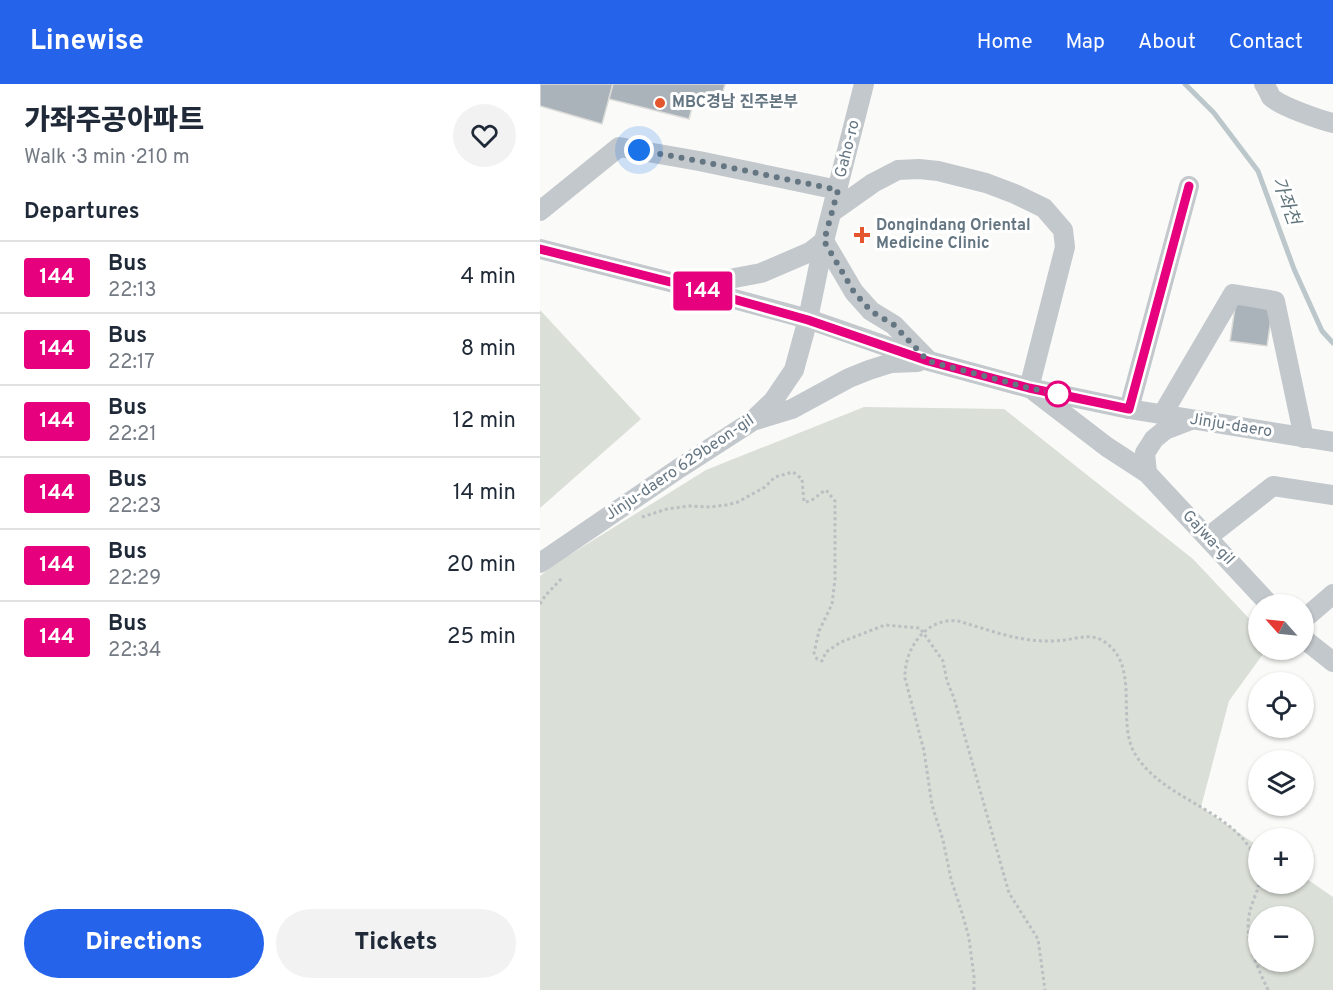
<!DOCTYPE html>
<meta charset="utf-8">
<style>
body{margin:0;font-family:Overpass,"Noto Sans KR",sans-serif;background:#f2f2f3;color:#1f2937;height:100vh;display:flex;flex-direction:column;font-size:22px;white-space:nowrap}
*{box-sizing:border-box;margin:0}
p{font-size:20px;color:#747a83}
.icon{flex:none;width:33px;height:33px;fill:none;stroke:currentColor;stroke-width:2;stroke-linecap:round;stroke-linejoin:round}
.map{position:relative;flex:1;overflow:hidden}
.panel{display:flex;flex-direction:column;background:#fff;width:540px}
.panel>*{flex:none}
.badge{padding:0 12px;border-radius:4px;font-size:21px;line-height:39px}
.needle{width:39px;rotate:297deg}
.controls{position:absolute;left:708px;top:510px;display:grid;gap:12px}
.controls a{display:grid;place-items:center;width:66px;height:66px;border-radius:50%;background:#fff;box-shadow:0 2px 4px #0004;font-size:30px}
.you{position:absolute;width:30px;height:30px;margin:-15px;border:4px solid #fff;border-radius:50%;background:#1a73e8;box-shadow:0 0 0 9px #1a73e833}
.map>.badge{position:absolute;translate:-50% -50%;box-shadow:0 0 0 3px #fff}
h2{padding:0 24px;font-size:22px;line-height:54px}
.round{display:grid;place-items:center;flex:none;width:63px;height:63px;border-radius:32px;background:#f2f2f3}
.headline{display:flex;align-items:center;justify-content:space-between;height:102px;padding:0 24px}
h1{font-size:28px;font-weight:800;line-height:45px}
.button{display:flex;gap:12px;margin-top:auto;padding:12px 24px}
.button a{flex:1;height:69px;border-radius:36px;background:#2563eb;color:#fff;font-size:24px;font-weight:800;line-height:69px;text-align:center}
.button a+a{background:#f2f2f3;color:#1f2937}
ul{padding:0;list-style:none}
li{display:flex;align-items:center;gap:18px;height:72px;padding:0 24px;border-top:2px solid #e0e1e3}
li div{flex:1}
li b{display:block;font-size:22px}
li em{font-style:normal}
li .badge{min-width:66px;font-weight:700;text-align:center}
header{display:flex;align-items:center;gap:36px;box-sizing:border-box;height:84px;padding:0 30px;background:#2563eb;color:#fff}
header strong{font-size:28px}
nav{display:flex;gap:33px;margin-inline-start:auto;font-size:21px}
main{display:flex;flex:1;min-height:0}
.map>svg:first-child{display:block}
</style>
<header>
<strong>Linewise</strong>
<nav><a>Home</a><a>Map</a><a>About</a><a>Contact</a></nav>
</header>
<main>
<section class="panel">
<div class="headline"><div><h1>가좌주공아파트</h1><p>Walk · 3 min · 210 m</p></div><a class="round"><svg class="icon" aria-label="heart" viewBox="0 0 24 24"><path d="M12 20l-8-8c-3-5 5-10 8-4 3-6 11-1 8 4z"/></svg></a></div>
<h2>Departures</h2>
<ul>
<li><span class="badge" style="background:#e6007e;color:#fff">144</span><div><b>Bus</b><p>22:13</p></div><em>4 min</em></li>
<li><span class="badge" style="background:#e6007e;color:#fff">144</span><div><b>Bus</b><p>22:17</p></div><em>8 min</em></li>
<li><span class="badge" style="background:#e6007e;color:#fff">144</span><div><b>Bus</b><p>22:21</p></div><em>12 min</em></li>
<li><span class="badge" style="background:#e6007e;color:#fff">144</span><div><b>Bus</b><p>22:23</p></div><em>14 min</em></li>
<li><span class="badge" style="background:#e6007e;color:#fff">144</span><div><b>Bus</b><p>22:29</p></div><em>20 min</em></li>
<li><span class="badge" style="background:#e6007e;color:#fff">144</span><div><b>Bus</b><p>22:34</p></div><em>25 min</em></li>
</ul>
<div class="button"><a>Directions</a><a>Tickets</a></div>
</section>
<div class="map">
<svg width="793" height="906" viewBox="0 0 793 906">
<rect width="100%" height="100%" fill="#fafaf8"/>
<g fill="#dadfd7" fill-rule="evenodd">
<polygon points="0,226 101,335 0,424"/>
<path d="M324,323L464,325L653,475L718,544V566H726L689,617L661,723L718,762V800H764V793L793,813V906H0V492L15,480L166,386ZM718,832H764V878H718Z"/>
</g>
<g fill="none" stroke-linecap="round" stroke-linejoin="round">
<polyline stroke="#bbc7cb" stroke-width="5" points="645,0 674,29 718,87 754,185 782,247 793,259"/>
</g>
<g fill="#aab3b9" stroke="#dcdcda" stroke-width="1.5">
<polygon points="0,0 73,0 62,40 0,22"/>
<polygon points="73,0 185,0 179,23 154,16 149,35 69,15"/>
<polygon points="696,217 733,222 727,262 690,257"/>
</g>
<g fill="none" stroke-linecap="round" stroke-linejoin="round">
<g stroke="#bbbfc2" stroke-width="3" stroke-dasharray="3 3" stroke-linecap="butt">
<path d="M102,433L127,425L149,422L170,423L186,421L198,418L225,403L235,393L253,388L262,395L264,418C273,418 278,410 286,406L295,417V495L292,520L279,547L274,569L277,575L282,577L286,568L301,558L345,541L380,544L403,577L407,597L414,614L469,809L498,855L505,906"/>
<polyline points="0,520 5,512 22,494"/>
<path d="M719,800C717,809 712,818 710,827C703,854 717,882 728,906"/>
<path d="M434,906V893L429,854L423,832L411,795L403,756L392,721L384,667L365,594C364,565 386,533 418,537C446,545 474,556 503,557C510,557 518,557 525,556C539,554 552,549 565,558C602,584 574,641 597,673C628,719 698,726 718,780"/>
</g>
<g stroke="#c3c8cc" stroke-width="20">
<path d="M724,0C727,4 729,9 731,13C740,22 780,36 793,39"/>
<polyline points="0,127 79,63 159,77 298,106"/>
<polyline points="292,128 333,99 358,86 379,85 398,87 446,99 475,110 504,124 523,146 525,163 489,304"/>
<polyline points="284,157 314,208 331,227 354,241 387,275"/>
<polyline points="0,165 150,203 268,235 389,277 489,304 589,325 793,358"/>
<polyline points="152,202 221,189 270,168 284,157"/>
<polyline points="494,307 567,363 607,389 729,520"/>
<polyline points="589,325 649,102"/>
<polyline points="622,331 693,210 735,217 764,354"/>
<polyline points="216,336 252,325 309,294 329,286 351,279 378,278"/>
<polyline points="607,389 605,369 614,355 625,346 651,336"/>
<polyline points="668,453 733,402 793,411"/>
<polyline points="0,479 138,385 211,338 233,317 254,286 268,235 284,157 324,0"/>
<polyline points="764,535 793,510"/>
<polyline points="764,555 793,578"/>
</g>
</g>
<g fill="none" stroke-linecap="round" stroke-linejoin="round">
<defs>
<polyline id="line" points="0,165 150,203 268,236 388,277 489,304 589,325 649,102"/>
</defs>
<use href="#line" stroke="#fff" stroke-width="14"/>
<use href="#line" stroke="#e6007e" stroke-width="9"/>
<polyline stroke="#657683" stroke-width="6" stroke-dasharray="0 10.8" points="99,66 159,77 298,106 284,157 314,208 331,227 354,241 388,277 489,304 518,310"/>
</g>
<g fill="#e4572e" stroke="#fff" stroke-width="2">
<circle cx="120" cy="19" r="6"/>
<path d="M319 142h6v6h6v6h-6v6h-6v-6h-6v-6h6z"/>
</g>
<circle fill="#fff" stroke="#e6007e" stroke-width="3" cx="518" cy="310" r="12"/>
<g text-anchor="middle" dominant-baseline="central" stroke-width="6" stroke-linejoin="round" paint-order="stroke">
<g font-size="16" font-weight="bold" fill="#657683" stroke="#fff" text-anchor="start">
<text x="132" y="19">MBC경남 진주본부</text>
<text x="336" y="142">Dongindang Oriental<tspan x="336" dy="18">Medicine Clinic</tspan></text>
</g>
<g font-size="16" fill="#657683" stroke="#fff">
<text transform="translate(308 65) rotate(-76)">Gaho-ro</text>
<text transform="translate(691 342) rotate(9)">Jinju-daero</text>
<text transform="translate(140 384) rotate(-34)">Jinju-daero 629beon-gil</text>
<text transform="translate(668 454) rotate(47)">Gajwa-gil</text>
</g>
<g font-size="18" font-style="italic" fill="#60757c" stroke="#fff">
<text transform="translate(745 117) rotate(70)">가좌천</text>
</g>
</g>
</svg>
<div class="controls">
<a><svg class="needle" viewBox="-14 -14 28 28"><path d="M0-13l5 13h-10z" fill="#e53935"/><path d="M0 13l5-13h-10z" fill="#747a83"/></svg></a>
<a><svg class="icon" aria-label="locate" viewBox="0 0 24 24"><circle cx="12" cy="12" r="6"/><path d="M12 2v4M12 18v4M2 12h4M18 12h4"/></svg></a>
<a><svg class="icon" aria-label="layers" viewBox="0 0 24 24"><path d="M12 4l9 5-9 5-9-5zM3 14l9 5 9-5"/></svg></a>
<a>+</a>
<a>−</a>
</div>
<div class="you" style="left:99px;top:66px"></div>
<b class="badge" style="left:163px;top:207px;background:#e6007e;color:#fff">144</b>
</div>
</main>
